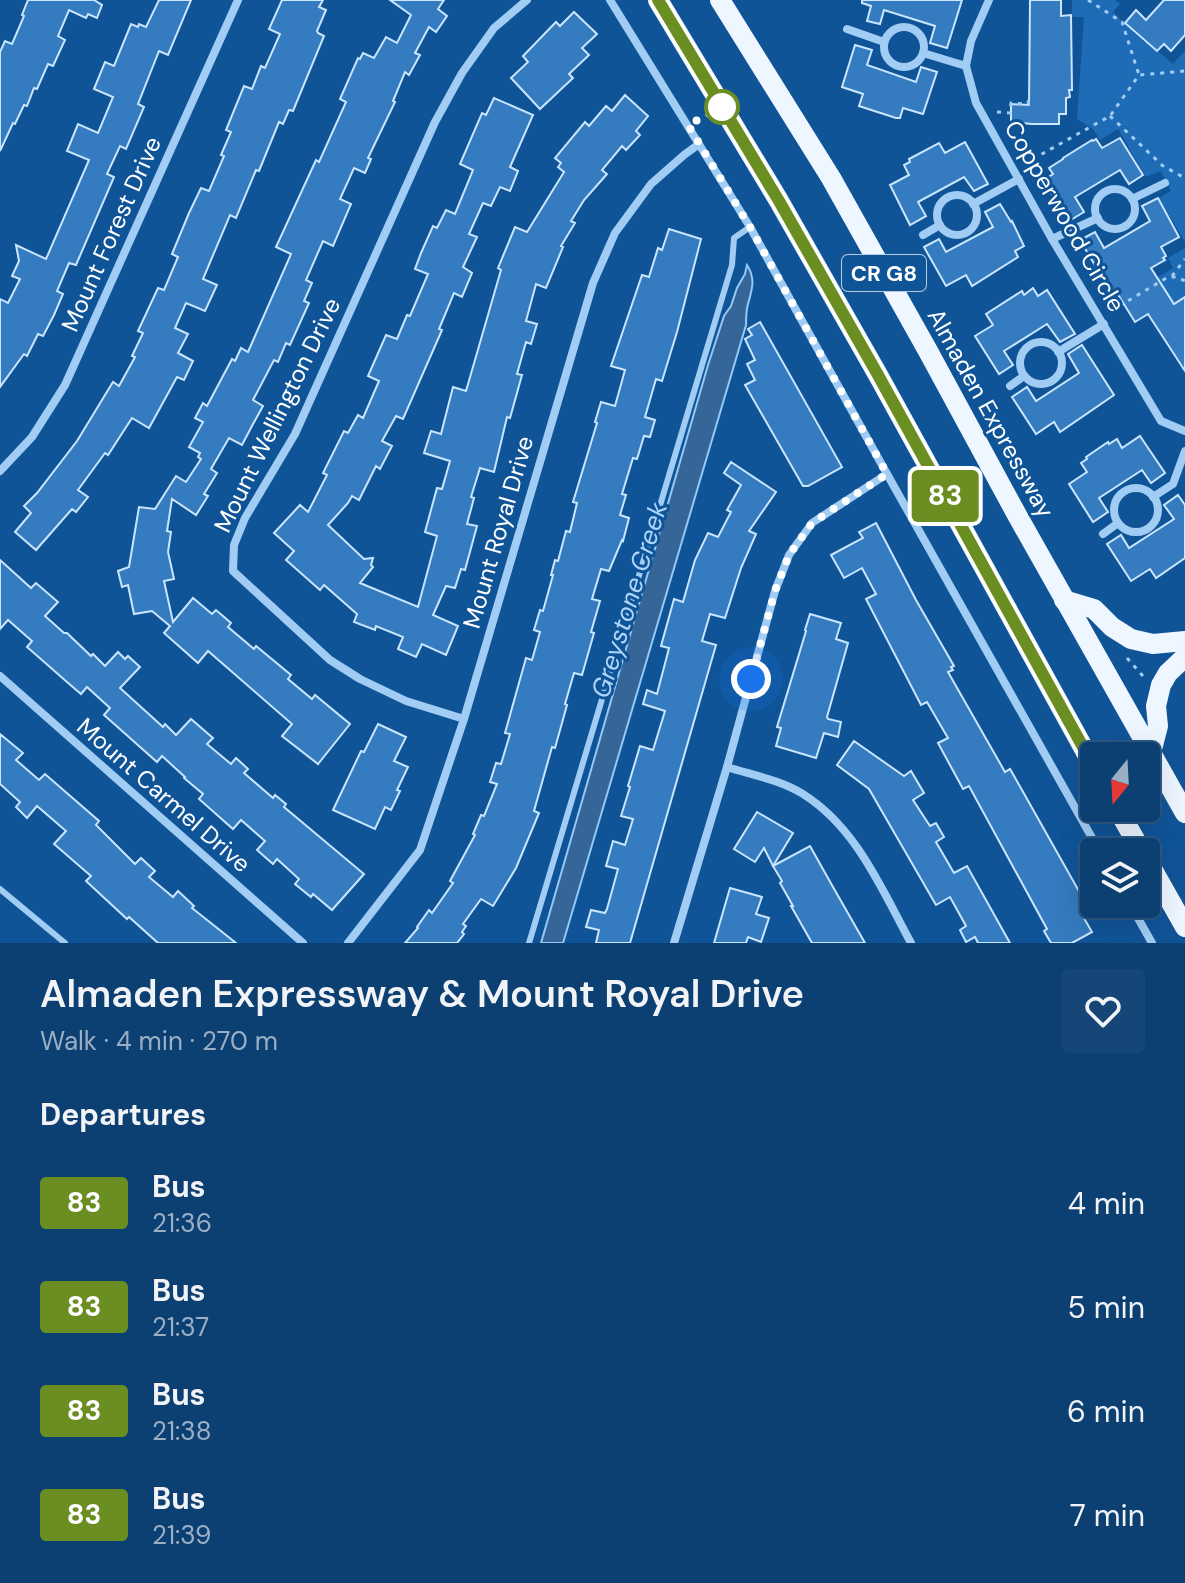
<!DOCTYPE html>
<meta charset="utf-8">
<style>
body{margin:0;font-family:"DM Sans",sans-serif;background:#154677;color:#f1f3f6;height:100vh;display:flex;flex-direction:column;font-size:30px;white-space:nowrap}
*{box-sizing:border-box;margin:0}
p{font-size:26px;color:#9aafc4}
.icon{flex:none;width:44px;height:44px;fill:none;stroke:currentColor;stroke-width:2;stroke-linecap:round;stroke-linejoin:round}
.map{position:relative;height:943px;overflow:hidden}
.panel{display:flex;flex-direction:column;background:#0c3f72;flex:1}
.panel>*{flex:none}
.badge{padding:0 16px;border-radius:6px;font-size:28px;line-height:52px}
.needle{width:52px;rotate:198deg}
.controls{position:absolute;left:1080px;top:742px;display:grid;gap:16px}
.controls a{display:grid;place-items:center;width:80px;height:80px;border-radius:8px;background:#0c3f72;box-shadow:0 8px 32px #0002,0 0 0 2px #2c5884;font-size:40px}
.you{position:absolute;width:40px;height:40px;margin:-20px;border:6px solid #fff;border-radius:50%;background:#1a73e8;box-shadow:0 0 0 12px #1a73e833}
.map>.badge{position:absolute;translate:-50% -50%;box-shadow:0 0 0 4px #fff}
h2{padding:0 40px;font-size:30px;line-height:72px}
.round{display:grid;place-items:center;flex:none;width:84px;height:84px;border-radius:8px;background:#154677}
.headline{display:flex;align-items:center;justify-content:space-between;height:136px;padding:0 40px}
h1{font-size:38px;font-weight:600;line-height:60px}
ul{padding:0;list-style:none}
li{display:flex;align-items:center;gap:24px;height:104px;padding:0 40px}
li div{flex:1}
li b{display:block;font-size:30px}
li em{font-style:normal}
li .badge{min-width:88px;font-weight:700;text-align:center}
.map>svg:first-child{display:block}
</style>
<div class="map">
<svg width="1185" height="943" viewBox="0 0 1185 943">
<rect width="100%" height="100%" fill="#105498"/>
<g fill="#1f6cb6">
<polygon points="1072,0 1115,0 1120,4 1113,12 1145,43 1147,42 1173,64 1185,51 1185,242 1159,198 1171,191 1161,171 1146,177 1118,129 1100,140 1093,129 1077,119 1084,17 1072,17"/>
<polygon points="1185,248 1185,298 1175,303 1157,278 1173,268 1168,258"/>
</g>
<path fill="#356697" stroke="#93c8f8" stroke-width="2" d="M747,265C756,279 752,289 748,304C746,311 746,318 746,325L563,943H541L708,365L724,316L731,306L737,288L745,274Z"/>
<g fill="#347bbf" stroke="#cae5fe" stroke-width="2">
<polygon points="28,0 94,0 102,5 97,18 88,14 86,18 69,10 58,36 65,40 53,66 48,64 37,89 34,88 27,106 24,105 15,124 13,123 0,151 0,52 5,41 12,44 24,16 22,15"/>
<polygon points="159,0 191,0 168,55 159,51 138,104 144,107 126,149 120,146 107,174 114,177 76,265 69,263 57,291 63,294 54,315 43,336 38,334 27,356 24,354 0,387 0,299 8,303 20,279 12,276 19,261 16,245 46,259 89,160 67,151 78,124 98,133 113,97 94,89 105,62 114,66 131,24 138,27 139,24 146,27"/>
<polygon points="282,0 323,0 319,7 326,10 317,31 318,33 324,36 293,111 289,110 283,124 279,122 259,171 256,170 236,218 230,215 203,279 217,285 205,311 186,303 175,328 188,334 178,353 193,361 184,380 177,377 149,428 132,418 108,455 105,453 78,490 88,497 76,512 72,509 36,550 15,532 31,513 24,506 37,493 77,441 113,382 119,386 135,357 132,356 143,333 138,331 158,288 164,290 178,257 172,254 189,213 201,188 209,191 224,156 221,155 231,132 226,130 244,86 252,89 261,66 265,68 280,34 269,29"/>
<polygon points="390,0 444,0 438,9 447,16 436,32 429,27 415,53 420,55 409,75 405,72 393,101 395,102 368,158 371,159 365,173 354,168 340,199 351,204 333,246 323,241 306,280 312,283 304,301 309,303 290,345 286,343 278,362 274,360 253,400 263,406 253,424 242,445 229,438 211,469 217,473 204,494 208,496 196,515 172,499 167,531 171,532 168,552 174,579 164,581 173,622 193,598 212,614 216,610 231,623 228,627 254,649 256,646 291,675 288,679 312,699 315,695 350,724 318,764 282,736 292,724 208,651 198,663 164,633 170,626 152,611 134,614 128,585 122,587 118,571 129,567 139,507 155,509 176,476 186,482 201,459 198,457 200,453 189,447 203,422 195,418 203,403 207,406 232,359 235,361 241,348 248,352 291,254 276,247 316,160 319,162 346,102 340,99 358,58 360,59 363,53 374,58 386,37 397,43 411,15"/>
<polygon points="862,0 962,0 947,48 930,43 935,26 884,10 880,24 867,21 871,6 862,3"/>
<polygon points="1030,0 1061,0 1061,16 1071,15 1072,90 1069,90 1070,97 1066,98 1066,114 1059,114 1059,124 1032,124 1011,122 1011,104 1029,105"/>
<polygon points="1164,0 1185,0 1185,35 1171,51 1164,44 1157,51 1125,23 1136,10 1146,20"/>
<polygon points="574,12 597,34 582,48 589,55 569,74 573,78 540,109 511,78 528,62 523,56 556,22 560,26"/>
<polygon points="855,45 872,50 867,65 916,82 921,67 937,72 923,114 903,108 900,118 896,118 859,106 863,94 842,87"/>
<polygon points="625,95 648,116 636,131 640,135 626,150 622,146 602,170 607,174 584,200 571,221 575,223 561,246 563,247 546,288 536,284 526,321 537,324 531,344 526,342 517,374 522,375 510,418 507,417 494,472 480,468 471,497 474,498 467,524 477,526 465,570 461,569 455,588 446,586 433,615 458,626 446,655 422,644 416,657 398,649 403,637 376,626 375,630 354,622 357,614 324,585 320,590 286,560 294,551 274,533 300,505 308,512 327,475 323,473 344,431 348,433 358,415 363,418 379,381 368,376 386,335 397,339 407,315 410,316 428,274 415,269 421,253 433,226 437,228 446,210 455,214 473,170 460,164 482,113 486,115 494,98 533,115 510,167 518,171 510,191 500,187 491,206 483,203 469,234 477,237 463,267 472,273 462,297 454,293 439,329 442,330 403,419 396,416 382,441 392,446 380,469 376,466 359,500 352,496 348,503 328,525 364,559 373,558 371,565 373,567 360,583 418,607 437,536 425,532 437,488 442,489 450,461 424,453 431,431 441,434 453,387 466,391 501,270 498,268 515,227 527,232 564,172 558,167 561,163 555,158 585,122 589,126 606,106 612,111"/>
<polygon points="1120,138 1143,175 1129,184 1120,170 1075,197 1084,212 1069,221 1050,192 1051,191 1044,180 1053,174 1049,168 1063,159 1063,158 1092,140 1093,141 1096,139 1102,148"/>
<polygon points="965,142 988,184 974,191 964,177 918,202 926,216 910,225 890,185 909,175 904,165 910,162 909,159 939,143 945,153"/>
<polygon points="1158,198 1179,237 1161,247 1166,256 1163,258 1165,260 1151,268 1174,304 1185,297 1185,371 1148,314 1135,322 1117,293 1114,294 1108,283 1106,284 1080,240 1095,232 1104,248 1150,221 1142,206"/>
<polygon points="1000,204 1011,222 1012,221 1024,246 1015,251 1018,257 972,286 966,275 946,286 924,247 939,239 946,252 993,227 985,212"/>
<polygon points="669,229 701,239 677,332 662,381 656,379 645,417 655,420 650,437 644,436 637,459 633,458 622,494 626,495 620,515 629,518 623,541 622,540 609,571 601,569 592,599 600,601 591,632 594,633 582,675 574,673 565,704 567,705 555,748 552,747 534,811 539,813 516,868 493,906 481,899 463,924 466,926 462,932 464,934 457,943 405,943 418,928 417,927 429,910 432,913 453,883 450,881 475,835 473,834 481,815 484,816 497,784 490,782 496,763 501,764 510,734 505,733 526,658 532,660 540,632 534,630 540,610 543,611 553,575 551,575 555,560 558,561 566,531 570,532 577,503 573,502 597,423 595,422 601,402 615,406 625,370 611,366 642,275 649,277 658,248 662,250"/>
<polygon points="1033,288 1038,296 1047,290 1075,334 1060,342 1047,324 1004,351 1013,365 999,374 975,336 993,325 986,314 1022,291 1024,295"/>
<polygon points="760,322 842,467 808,486 803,486 745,385 755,380 747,364 755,360 745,339 752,335 748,329"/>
<polygon points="1082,345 1114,395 1060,432 1054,422 1036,434 1012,397 1027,387 1036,401 1079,373 1068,354"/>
<polygon points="1140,436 1165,473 1151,483 1142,470 1099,498 1108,512 1093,522 1069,484 1087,472 1081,463 1087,459 1086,457 1108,442 1109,444 1117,439 1122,448"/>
<polygon points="731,462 776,492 749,531 756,534 741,568 725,618 710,614 702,641 716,645 630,943 596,943 599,930 586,927 591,910 605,913 607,909 618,869 606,866 613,841 625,845 633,819 621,816 630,787 628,786 640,746 653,750 665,711 643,704 647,690 657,694 668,652 669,648 661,646 674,599 683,602 695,560 708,533 718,537 731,512 727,510 741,485 724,473"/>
<polygon points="1178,495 1185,505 1185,558 1156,578 1150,569 1131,581 1107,544 1121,535 1129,548 1174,519 1164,505"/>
<polygon points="876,523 916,600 954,666 951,667 953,670 948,672 1005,772 1010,769 1022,790 1089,909 1081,913 1092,932 1072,943 1051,943 1044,931 1047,929 969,786 963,789 938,743 948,738 927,702 921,705 866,599 876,594 862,568 844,578 831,555 863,538 859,532"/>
<polygon points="0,560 31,588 36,583 58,602 45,616 64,633 67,633 91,656 93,654 105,666 118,652 125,659 128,656 140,667 120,688 163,727 165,724 176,735 191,719 213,738 207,744 231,764 236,758 248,769 244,773 273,798 275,795 286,804 284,807 364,874 332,910 313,894 311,897 295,884 299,879 277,859 273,864 257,850 265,841 241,820 233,829 199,799 203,794 184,778 185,777 162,756 157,762 104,715 110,708 87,687 81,694 67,682 27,647 32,641 8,620 0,629"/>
<polygon points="810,614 841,623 836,639 848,643 827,717 828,719 841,722 838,737 824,733 816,758 776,746 781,728 777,727 806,631 805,630"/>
<polygon points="378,724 406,737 394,761 408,767 397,790 400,791 391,810 385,807 375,829 333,810 361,751 364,752"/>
<polygon points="0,734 23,753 16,760 39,780 45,774 99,821 96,825 135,864 141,858 155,871 149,877 173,897 178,891 194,906 192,908 236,943 158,943 129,917 127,919 86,881 91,876 54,844 66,831 37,806 27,818 16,807 20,802 0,784"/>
<polygon points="854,741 904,776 911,771 924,793 913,800 930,826 936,823 944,837 936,842 954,873 967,866 1010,943 978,943 975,937 966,942 960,930 966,926 950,897 936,905 869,789 837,765"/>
<polygon points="757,812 793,833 773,866 764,848 755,862 734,849"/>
<polygon points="810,846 833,887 865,943 812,943 791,906 793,906 780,883 782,881 773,866"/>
<polygon points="730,888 762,897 756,914 769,918 761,942 748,937 746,943 714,943"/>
</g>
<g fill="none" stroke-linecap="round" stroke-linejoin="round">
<g stroke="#a1ccf4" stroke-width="3" stroke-dasharray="4 6" stroke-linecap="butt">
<polyline points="1088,0 1122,22 1139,75"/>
<polyline points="997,112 1010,113 1011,103 1028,104 1029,96"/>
<polyline points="1110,116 1163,166 1185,178"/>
<polyline points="1024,164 1110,116 1139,75 1185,71"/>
<polyline points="1172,276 1185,259"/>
<polyline points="1111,311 1168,277 1177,277 1185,281"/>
<polyline points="1127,658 1143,676"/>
</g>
<g stroke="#a1ccf4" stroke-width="6">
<polyline points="0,889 65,943"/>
<polyline points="529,943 732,265 734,238 750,227"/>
</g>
<g stroke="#a1ccf4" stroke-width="8">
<polyline points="610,0 750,227 887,474 1100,852"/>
<polyline points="989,0 971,41 966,66 976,103 1052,239 1161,421 1185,431"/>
<circle cx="904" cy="47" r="20"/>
<polyline points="847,29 884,42"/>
<polyline points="923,53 966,66"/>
<circle cx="1115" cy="209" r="20"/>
<circle cx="957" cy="215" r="20"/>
<polyline points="1132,199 1165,183"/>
<polyline points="973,204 1019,179"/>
<polyline points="923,235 940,225"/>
<polyline points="1052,239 1098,218"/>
<circle cx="1041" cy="363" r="21"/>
<polyline points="1058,352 1104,324"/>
<polyline points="1010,386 1024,376"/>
<polyline points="0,471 32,437 65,385 238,0"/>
<circle cx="1136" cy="510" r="22"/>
<polyline points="1153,497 1173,484 1185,451"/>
<polyline points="1103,534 1118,523"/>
<polyline points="0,676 303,943"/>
<polyline points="464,719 406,701 360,679 330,660 233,571 234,545 245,518 295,434 435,122 462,73 494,28 527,0"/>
<path d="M727,767C752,775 781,780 803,794C857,828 882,890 911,943"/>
<polyline points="1130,904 1152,943"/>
<polyline points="348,943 420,850 464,719 593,283 615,233 651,184 684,155 699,144"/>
<polyline points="674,943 727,767 775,591 789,555 812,523 887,474"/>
</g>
<g stroke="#eef6ff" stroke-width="20">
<polyline points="658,0 779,201 878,375 1094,767"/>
<polyline points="720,0 831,178 928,351 1017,515 1185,813"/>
<polyline points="1064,600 1094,609 1112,627 1131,639 1153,644 1185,641"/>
<polyline points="1151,753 1158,726 1156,706 1161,685 1168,673 1185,657"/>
<polyline points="1117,808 1142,852"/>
<polyline points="1146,858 1185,927"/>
</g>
</g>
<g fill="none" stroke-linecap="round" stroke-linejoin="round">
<defs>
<polyline id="line" points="658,0 779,201 878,375 1094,767"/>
</defs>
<use href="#line" stroke="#fff" stroke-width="18"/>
<use href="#line" stroke="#6b8e23" stroke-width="12"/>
<polyline stroke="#fff" stroke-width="8" stroke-dasharray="0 14.4" points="722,107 688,125 750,227 887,474 812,523 789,555 775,591 751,679"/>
</g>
<circle fill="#fff" stroke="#6b8e23" stroke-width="4" cx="722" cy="107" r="16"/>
<g text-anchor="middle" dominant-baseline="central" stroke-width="6" stroke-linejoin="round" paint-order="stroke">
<rect fill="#105498" stroke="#b7cce0" stroke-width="2" x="842" y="255" width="84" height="36" rx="6"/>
<g font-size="22" font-weight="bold" fill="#fff">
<text x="884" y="273">CR G8</text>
</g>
<g font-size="24" fill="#fff" stroke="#105498">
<text transform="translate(1065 216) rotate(60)">Copperwood Circle</text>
<text transform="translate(111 234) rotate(-66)">Mount Forest Drive</text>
<text transform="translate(991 413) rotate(61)">Almaden Expressway</text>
<text transform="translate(277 415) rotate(-64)">Mount Wellington Drive</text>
<text transform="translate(498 532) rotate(-74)">Mount Royal Drive</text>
<text transform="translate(164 795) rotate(41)">Mount Carmel Drive</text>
</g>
<g font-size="26" font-style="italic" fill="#aed6fb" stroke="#105498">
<text transform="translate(629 600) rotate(-73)">Greystone Creek</text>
</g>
</g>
</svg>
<div class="controls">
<a><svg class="needle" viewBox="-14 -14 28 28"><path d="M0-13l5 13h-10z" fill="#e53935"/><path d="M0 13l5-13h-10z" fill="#9aafc4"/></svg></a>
<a><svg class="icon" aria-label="layers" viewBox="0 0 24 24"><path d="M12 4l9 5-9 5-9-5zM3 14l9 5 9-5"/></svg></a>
</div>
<div class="you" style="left:751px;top:679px"></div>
<b class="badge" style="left:945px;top:496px;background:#6b8e23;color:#fff">83</b>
</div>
<section class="panel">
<div class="headline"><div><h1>Almaden Expressway &amp; Mount Royal Drive</h1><p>Walk · 4 min · 270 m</p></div><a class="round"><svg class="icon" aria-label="heart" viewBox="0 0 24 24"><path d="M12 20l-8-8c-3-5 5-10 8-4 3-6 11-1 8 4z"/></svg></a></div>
<h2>Departures</h2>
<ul>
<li><span class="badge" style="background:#6b8e23;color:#fff">83</span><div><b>Bus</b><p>21:36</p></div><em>4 min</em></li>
<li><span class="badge" style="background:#6b8e23;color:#fff">83</span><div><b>Bus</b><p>21:37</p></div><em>5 min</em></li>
<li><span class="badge" style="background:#6b8e23;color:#fff">83</span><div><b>Bus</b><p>21:38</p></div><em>6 min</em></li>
<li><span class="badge" style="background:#6b8e23;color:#fff">83</span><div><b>Bus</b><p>21:39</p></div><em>7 min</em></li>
</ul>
</section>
